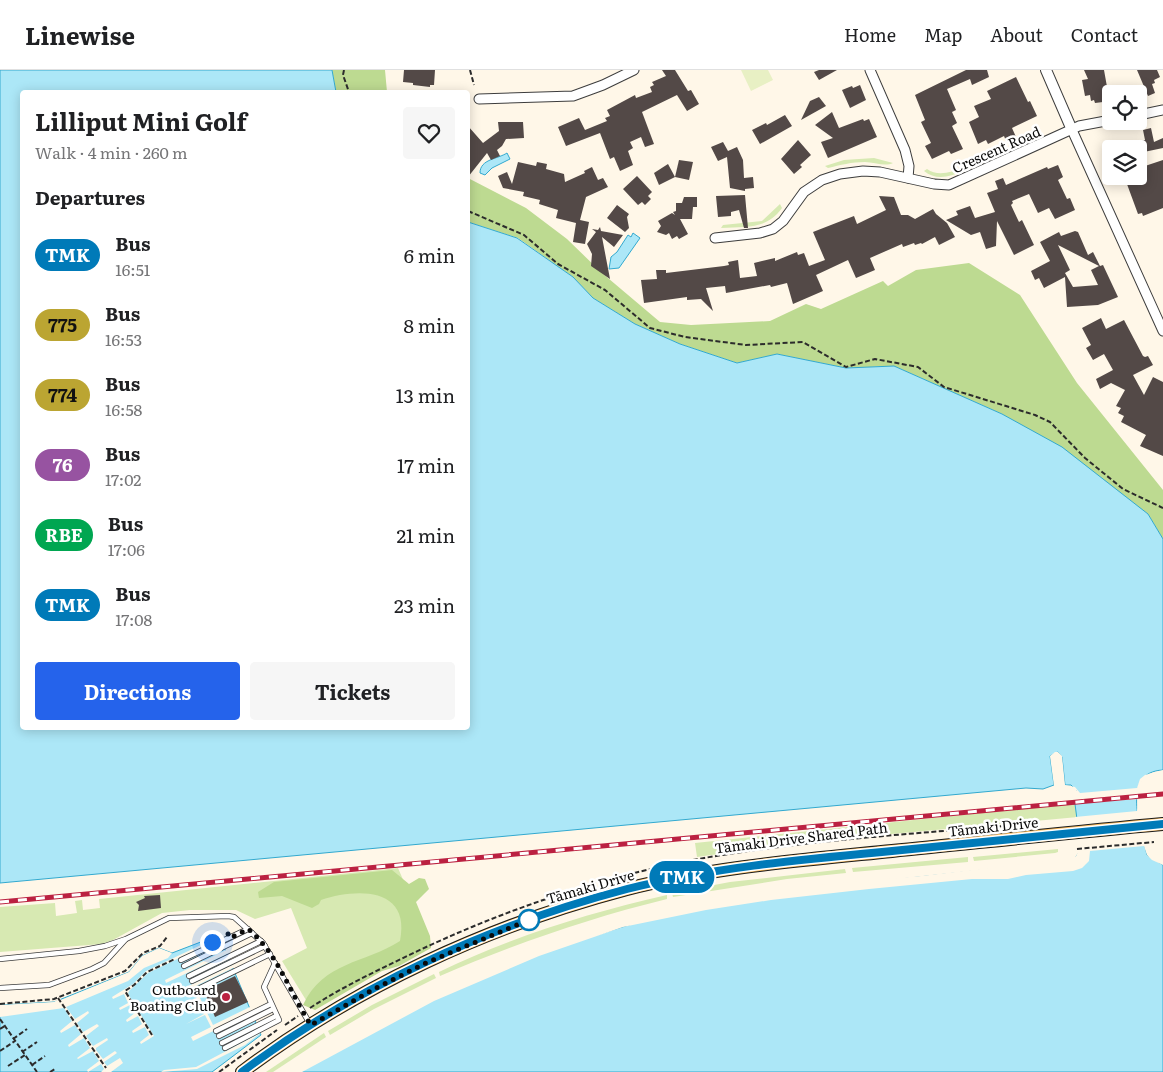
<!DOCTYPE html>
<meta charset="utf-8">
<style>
body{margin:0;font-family:Literata,serif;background:#f6f6f6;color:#202124;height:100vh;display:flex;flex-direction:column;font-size:19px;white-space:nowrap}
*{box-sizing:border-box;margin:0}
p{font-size:16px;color:#757577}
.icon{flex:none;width:28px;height:28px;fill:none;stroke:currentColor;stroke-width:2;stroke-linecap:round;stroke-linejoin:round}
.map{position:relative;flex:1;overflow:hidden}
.details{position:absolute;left:20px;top:20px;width:450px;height:640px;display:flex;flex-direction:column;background:#fff;border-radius:5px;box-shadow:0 2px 12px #0003}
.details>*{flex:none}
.badge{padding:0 10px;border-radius:16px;font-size:18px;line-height:32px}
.fabs{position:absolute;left:1102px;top:15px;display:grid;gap:10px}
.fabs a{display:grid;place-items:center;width:45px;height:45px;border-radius:5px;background:#fff;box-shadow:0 2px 12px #0003;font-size:25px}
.you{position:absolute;width:25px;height:25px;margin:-12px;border:4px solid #fff;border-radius:50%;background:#1a73e8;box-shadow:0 0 0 8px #1a73e833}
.map>.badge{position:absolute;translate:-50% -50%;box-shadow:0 0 0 2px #fff}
h2{padding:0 15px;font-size:19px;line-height:45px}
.round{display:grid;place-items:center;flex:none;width:52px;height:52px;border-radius:5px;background:#f6f6f6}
.summary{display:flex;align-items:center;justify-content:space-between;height:85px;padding:0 15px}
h1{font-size:24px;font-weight:700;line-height:38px}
.primary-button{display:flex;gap:10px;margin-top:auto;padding:10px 15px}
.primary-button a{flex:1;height:58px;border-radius:5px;background:#2563eb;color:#fff;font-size:20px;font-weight:700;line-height:58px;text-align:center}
.primary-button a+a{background:#f6f6f6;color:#202124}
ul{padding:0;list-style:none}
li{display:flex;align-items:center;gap:15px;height:70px;padding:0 15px}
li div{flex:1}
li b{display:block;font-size:19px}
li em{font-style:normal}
li .badge{min-width:55px;font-weight:700;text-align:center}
header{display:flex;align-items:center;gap:30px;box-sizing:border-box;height:70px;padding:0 25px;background:#fff;border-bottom:1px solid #e0e0e0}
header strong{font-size:24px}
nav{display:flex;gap:28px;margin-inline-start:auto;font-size:18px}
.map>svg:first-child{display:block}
</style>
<header>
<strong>Linewise</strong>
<nav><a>Home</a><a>Map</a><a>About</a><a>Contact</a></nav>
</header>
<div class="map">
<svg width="1163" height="1002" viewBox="0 0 1163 1002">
<rect width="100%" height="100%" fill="#fff7e8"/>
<g fill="#d7e9b2">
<path d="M984,87L983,91C966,99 942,116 924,101L927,99C944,111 968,94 984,87Z"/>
<path d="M874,88L893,93C885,97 874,92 865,92C852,92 840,95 828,98L825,96L844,90Z"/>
<path d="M780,134L782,138C766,160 747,156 721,158L723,155L762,151Z"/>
<polygon points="1075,733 1078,747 814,771 697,787 695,773"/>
<polygon points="1058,779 1058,782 1055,783 974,791 973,787"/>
<polygon points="968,787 968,792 853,802 852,798"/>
<polygon points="398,798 430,872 309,935 282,891 307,878 291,838 255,849 236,840 190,840 162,843 113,870 102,874 0,882 0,837 55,833 56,846 77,843 75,831 82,830 83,840 100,838 99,829"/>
<polygon points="845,799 846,803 787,809 673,827 672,823 730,812"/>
<path d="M667,825V829C589,848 515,874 440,906L439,902C511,867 588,843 667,825Z"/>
<polygon points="434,904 436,908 374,939 330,965 328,961 372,935"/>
<polygon points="324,963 326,967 273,1002 266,1002"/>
</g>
<g fill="#bdda91">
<polygon points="332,0 385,0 387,22 336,22"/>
<polygon points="468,108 526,138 567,169 602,203 660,252 691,255 770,251 806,234 821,239 883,211 888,216 916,200 969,193 1020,225 1077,313 1163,420 1163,469 1148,444 1002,344 894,296 846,298 777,284 737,293 680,274 635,254 593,228 573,207 518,168 468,152"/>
<path d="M392,800L409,814L419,808L425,809L429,819L416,832L430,866L431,878L399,896L382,901L315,940L303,935C324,891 364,894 400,871C411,817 357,818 321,830L319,834L312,838L282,826L259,828L258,822L274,812Z"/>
</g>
<polygon fill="#e8f0c4" points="741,0 768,0 773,10 751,21"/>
<g fill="#ace7f7" stroke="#32a9cf">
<path d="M0,0H332L336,22H22V658H468V152L517,168L573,207L593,228L635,254L680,274L737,293L777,284L846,298L894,296L1002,344L1062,377L1148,444L1163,469V700C1120,702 1141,758 1147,785L1163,795V1002H289L479,901L710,830L1073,790L1081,780L1075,734H1073L1079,723L1071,715H1065L1062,687L1058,682L1050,686L1054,715L1043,719L1026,718L0,813Z"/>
<path d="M507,83L510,89L492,98L485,105L480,103C480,89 498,89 507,83Z"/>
<polygon points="633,163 640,168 619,198 609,199 611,187 617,182 628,165 631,167"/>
<polygon points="219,865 261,965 212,1002 0,1002 0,935 54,932 129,902 142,886 159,878 172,883"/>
</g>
<g fill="#fff7e8">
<polygon points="1055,682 1058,682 1062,686 1065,715 1075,717 1080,723 1137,718 1140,709 1145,705 1163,700 1163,702 1152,704 1142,711 1140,739 1149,783 1163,792 1163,795 1152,790 1147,785 1144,776 1090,781 1089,791 1082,798 1073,801 1026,805 1008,809 972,809 869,819 771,830 706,840 623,857 539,886 434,931 302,1002 286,1002 300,992 409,931 478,898 554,868 619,849 710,828 791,817 921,806 1072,788 1076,786 1079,780 1075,747 1137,741 1138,729 1073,734 1072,722 1077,721 1063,716 1059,687 1057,684 1053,687 1057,715 1055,717 1051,718 1054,716 1050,686"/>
<polygon points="222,865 223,867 148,903 129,921 128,924 154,966 141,974 140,972 149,965 145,957 133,963 132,961 142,954 138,946 127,952 126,950 136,942 130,935 120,940 119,938 128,933 124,924 113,929 112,927 133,914 146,901"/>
<polygon points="159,878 172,883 168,888 144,898 128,911 66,937 75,949 88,941 89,943 77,953 83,962 97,954 99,956 86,966 93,976 107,968 108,970 96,978 96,980 103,989 115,981 117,983 104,992 107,996 120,988 123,993 111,1002 101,1002 104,999 101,994 88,1002 87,1000 99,991 93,981 78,989 77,988 90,978 84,968 69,977 68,975 81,964 75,955 61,963 60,961 72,951 64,938 0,947 0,935 54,932 60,928 61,930 129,902 142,886"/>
<polygon points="228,879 229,883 166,913 165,910"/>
<polygon points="234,894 235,897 173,927 172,924"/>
<polygon points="199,926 213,955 252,936 254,941 193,971 191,967 211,957 205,945 186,954 204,944 198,932 180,941 179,939 197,930 196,928"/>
<polygon points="262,962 245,975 197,999 161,1002 164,1000 196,997"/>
</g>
<g fill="#534947" fill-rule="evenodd">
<polygon points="404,0 435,0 434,15 430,15 430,17 413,15 413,13 403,12"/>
<polygon points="662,0 675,0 688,21 691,20 699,34 687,41 677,25 642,42 654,74 645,77 641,67 630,72 633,78 628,81 633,95 620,101 614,87 610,89 600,63 566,76 558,57 579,48 585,60 607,51 605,48 610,46 607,40 635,25 636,28 652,22 650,17 654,15 652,12 666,6"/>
<polygon points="819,0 837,0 819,10 814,2"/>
<polygon points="966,0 987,0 989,7 972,15 970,9 947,19 956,40 952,42 957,53 952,56 963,79 951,84 949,81 932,89 925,76 931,73 921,52 925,50 915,25"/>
<polygon points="1084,0 1104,0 1109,28 1103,29 1103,32 1095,33 1094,30 1091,31 1090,25 1085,26 1082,10 1088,9"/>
<polygon points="1137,0 1157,0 1160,7 1154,10 1155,13 1152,14 1155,23 1148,26"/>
<polygon points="1016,7 1028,32 1030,31 1037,46 1012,58 1016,67 1006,71 1004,66 988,74 986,70 978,74 969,52 979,47 974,36 991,29 987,21"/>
<polygon points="860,15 866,30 850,38 842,20 852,16 853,18"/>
<polygon points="819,27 826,36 801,50 810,31"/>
<polygon points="832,42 839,58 863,49 864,51 869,49 877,67 828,88 821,72 833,68 815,55"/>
<polygon points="785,45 792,56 760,74 752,60 766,53 767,55"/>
<polygon points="498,52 523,52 524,68 506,69 502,76 497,80 500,86 491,90 487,83 468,107 468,56 483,73 499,61"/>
<polygon points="1151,58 1154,72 1163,68 1163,78 1139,83 1138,71 1145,70 1143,60"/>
<polygon points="798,70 811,85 800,95 802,97 794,104 781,89"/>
<polygon points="723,72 728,81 737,77 743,90 744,108 753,107 754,118 745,119 745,121 730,118 727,87 718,91 711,77"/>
<polygon points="679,90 693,92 689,110 675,107"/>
<polygon points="1163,90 1163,138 1143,146 1142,143 1138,144 1124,106 1139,106 1139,98"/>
<polygon points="518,92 536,96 537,92 547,94 546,99 564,104 565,112 585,103 584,101 592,97 598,110 603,108 608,117 586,127 580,150 589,152 585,174 573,172 576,153 556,148 558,140 539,134 540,130 523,126 524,122 503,118 498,106 507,102 512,114"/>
<polygon points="668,94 675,107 659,115 654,103"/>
<polygon points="1058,95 1063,107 1058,110 1067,129 1070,128 1075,140 1055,149 1049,138 1038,143 1029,124 1012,131 1013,133 1011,135 1019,152 1022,150 1034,175 1014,185 997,151 996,176 986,179 980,162 971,165 946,150 958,145 956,141 970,136 975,148 995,142 987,123 998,119 995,111 1003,108 1006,115 1047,97 1048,99"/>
<polygon points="637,106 652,122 648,126 651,129 645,135 642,132 638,135 623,119"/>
<polygon points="745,125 748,158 744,158 739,140 731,142 731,146 718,147 716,126"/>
<polygon points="879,126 894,127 901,145 908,145 915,149 933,139 936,144 947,153 955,167 939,175 935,167 922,174 921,173 915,175 914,173 903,177 902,174 870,188 875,200 856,208 848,190 816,205 823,221 793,234 787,213 771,217 770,215 726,223 725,216 706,218 713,241 701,229 687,230 687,227 644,233 641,210 657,209 656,200 666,200 666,203 724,196 729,195 728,192 738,190 740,208 757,206 754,193 775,188 775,191 797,182 798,185 804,183 809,196 825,190 813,162 854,146 857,154 886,140"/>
<polygon points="684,127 697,127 697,137 693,137 692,149 680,149 688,164 679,169 677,166 672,169 669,163 666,165 657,162 661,156 658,151 672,143 675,145 673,142 676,141 676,133 682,133"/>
<polygon points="617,135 629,144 627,147 629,158 625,162 607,148"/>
<polygon points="600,157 601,161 623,165 614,177 602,167 610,209 591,196 592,184 587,174 596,162 592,159 598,160"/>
<path d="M1075,161L1078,162L1088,185L1093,182L1100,196L1103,195L1118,227L1098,235L1067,237L1065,207L1044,218L1039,208L1035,210L1031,201L1050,191L1040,172L1059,162L1061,166ZM1058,175L1099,196L1091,200L1098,215L1073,217L1065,203L1070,200Z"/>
<polygon points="1101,248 1106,259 1124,250 1143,286 1145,287 1148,286 1153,295 1133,305 1144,325 1153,307 1163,312 1163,386 1140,376 1146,365 1121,352 1124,346 1118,343 1121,338 1116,336 1125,320 1111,313 1100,319 1096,309 1113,300 1104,284 1093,290 1086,278 1091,275 1082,258"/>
<polygon points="160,825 161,838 138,841 139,835 136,832 145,828 144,826"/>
<polygon points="235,906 248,932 215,947 204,921"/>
</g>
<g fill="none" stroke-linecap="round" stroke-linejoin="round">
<defs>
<g id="service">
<polyline points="0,889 79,881 105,876 126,869 169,848 228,846 234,847 263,873 310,954"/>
<polyline points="181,890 248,859"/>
<polyline points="184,896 252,863"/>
<polyline points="189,906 261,871"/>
<polyline points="192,911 265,876"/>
<polyline points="0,918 49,915 92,899 104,893 125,870"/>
<polyline points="196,920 270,884"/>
<polyline points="216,961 271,934"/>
<polyline points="219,966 273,939"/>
<polyline points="222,973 276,946"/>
<polyline points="225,978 279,950 264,917 275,893"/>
</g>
<g id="minor">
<polyline points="870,0 905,80 909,96 908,108"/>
<polyline points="479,29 573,26 603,15 634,0"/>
<polyline points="1139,45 1163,40"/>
<polyline points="1072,60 1163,261"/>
<polyline points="715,168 760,163 773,159 783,151 804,122 822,110 840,104 863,101 880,102 934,114 949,115 1079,56 1111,50"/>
</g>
<polyline id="tertiary" points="1046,0 1072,60"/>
<path id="primary" d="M242,1002C355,917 490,855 627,819C714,797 803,790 892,781C982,772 1073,762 1163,754"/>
</defs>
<use href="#service" stroke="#3d3d3d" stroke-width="6"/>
<use href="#minor" stroke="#3d3d3d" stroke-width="11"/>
<use href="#tertiary" stroke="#3d3d3d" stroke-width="12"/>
<use href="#primary" stroke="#1b1b1b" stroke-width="14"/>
<g stroke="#2c2c2c" stroke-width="2" stroke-dasharray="5 2.5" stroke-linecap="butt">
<polyline points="344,0 343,5 349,22"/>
<polyline points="470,0 474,15"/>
<polyline points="468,141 524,165 558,194 605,220 650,258 685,267 746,275 803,272 846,297 875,289 918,297 944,317 1035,345 1050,352 1085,388 1123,419 1163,438"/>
<polyline points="1077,779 1154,772"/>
<polyline points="58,928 106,998"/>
<polyline points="0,934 54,929 125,901 143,883 160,876 167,867"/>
<path d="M310,938C339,919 370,904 401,889C497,842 599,807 704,788C814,769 928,763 1039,753"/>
<polyline points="0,949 37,1002"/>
<polyline points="285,955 298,946"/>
<polyline points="0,959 5,956"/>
<polyline points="152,965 125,921 134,915 147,902 175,889"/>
<polyline points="13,969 27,959"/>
<polyline points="0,981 15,971"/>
<polyline points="22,982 37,972"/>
<polyline points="32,995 45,986"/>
<polyline points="8,996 25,985"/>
<polyline points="50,1002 55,999"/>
<polyline points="219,1002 277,960"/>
</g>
<use href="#service" stroke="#fff" stroke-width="4.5"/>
<use href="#minor" stroke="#fff" stroke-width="9"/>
<use href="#tertiary" stroke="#fff" stroke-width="10"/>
<use href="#primary" stroke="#fbbb5b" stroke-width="12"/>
<defs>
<polyline id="rail" points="0,832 1163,724"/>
</defs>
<use href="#rail" stroke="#bb2141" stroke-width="5"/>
<use href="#rail" stroke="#fff" stroke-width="3" stroke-dasharray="9" stroke-linecap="butt"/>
</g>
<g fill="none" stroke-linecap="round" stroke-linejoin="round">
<defs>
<path id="line" d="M242,1002C355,917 490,855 627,819C711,798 796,790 882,782C976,773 1069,763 1163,754"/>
</defs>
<use href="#line" stroke="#fff" stroke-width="11"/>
<use href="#line" stroke="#007ab8" stroke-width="8"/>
<path stroke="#0a0a0a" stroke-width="5" stroke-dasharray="0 9" d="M212,872L228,864L230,868L248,859C278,883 290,924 311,955L376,918L428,892L529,850"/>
</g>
<circle fill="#fff" stroke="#007ab8" stroke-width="2.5" cx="529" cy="850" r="10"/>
<circle fill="#bb2141" stroke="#fff" stroke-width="2" cx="226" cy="927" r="5"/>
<g text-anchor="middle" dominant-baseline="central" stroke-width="5" stroke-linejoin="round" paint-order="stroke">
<g font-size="14" fill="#0a0a0a" stroke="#fff">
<text transform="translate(996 79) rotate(-24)">Crescent Road</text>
<text transform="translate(993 756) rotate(-6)">Tāmaki Drive</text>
<text transform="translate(801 767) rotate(-7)">Tāmaki Drive Shared Path</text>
<text transform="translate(590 816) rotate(-16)">Tāmaki Drive</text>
</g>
<g font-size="14" fill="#0a0a0a" stroke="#fff" text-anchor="end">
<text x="216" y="919">Outboard<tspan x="216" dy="16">Boating Club</tspan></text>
</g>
</g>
</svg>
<div class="fabs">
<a><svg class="icon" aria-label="locate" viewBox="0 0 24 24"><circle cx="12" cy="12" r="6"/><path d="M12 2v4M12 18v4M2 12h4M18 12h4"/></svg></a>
<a><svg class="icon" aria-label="layers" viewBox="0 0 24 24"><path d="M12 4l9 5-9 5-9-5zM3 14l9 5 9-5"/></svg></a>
</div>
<div class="you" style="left:212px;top:872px"></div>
<b class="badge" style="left:682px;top:807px;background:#007ab8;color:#fff">TMK</b>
<section class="details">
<div class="summary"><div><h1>Lilliput Mini Golf</h1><p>Walk · 4 min · 260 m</p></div><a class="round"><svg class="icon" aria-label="heart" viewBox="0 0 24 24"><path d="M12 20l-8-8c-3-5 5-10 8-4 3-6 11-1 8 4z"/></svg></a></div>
<h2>Departures</h2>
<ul>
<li><span class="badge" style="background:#007ab8;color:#fff">TMK</span><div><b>Bus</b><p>16:51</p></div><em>6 min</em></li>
<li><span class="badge" style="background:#bba532;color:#111">775</span><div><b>Bus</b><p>16:53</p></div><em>8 min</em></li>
<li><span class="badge" style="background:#bba532;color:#111">774</span><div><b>Bus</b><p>16:58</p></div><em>13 min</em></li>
<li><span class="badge" style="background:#9753a1;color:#fff">76</span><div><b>Bus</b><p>17:02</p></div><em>17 min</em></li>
<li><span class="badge" style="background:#00a651;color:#fff">RBE</span><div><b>Bus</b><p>17:06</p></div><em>21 min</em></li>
<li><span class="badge" style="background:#007ab8;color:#fff">TMK</span><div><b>Bus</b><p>17:08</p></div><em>23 min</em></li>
</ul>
<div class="primary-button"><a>Directions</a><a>Tickets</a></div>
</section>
</div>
